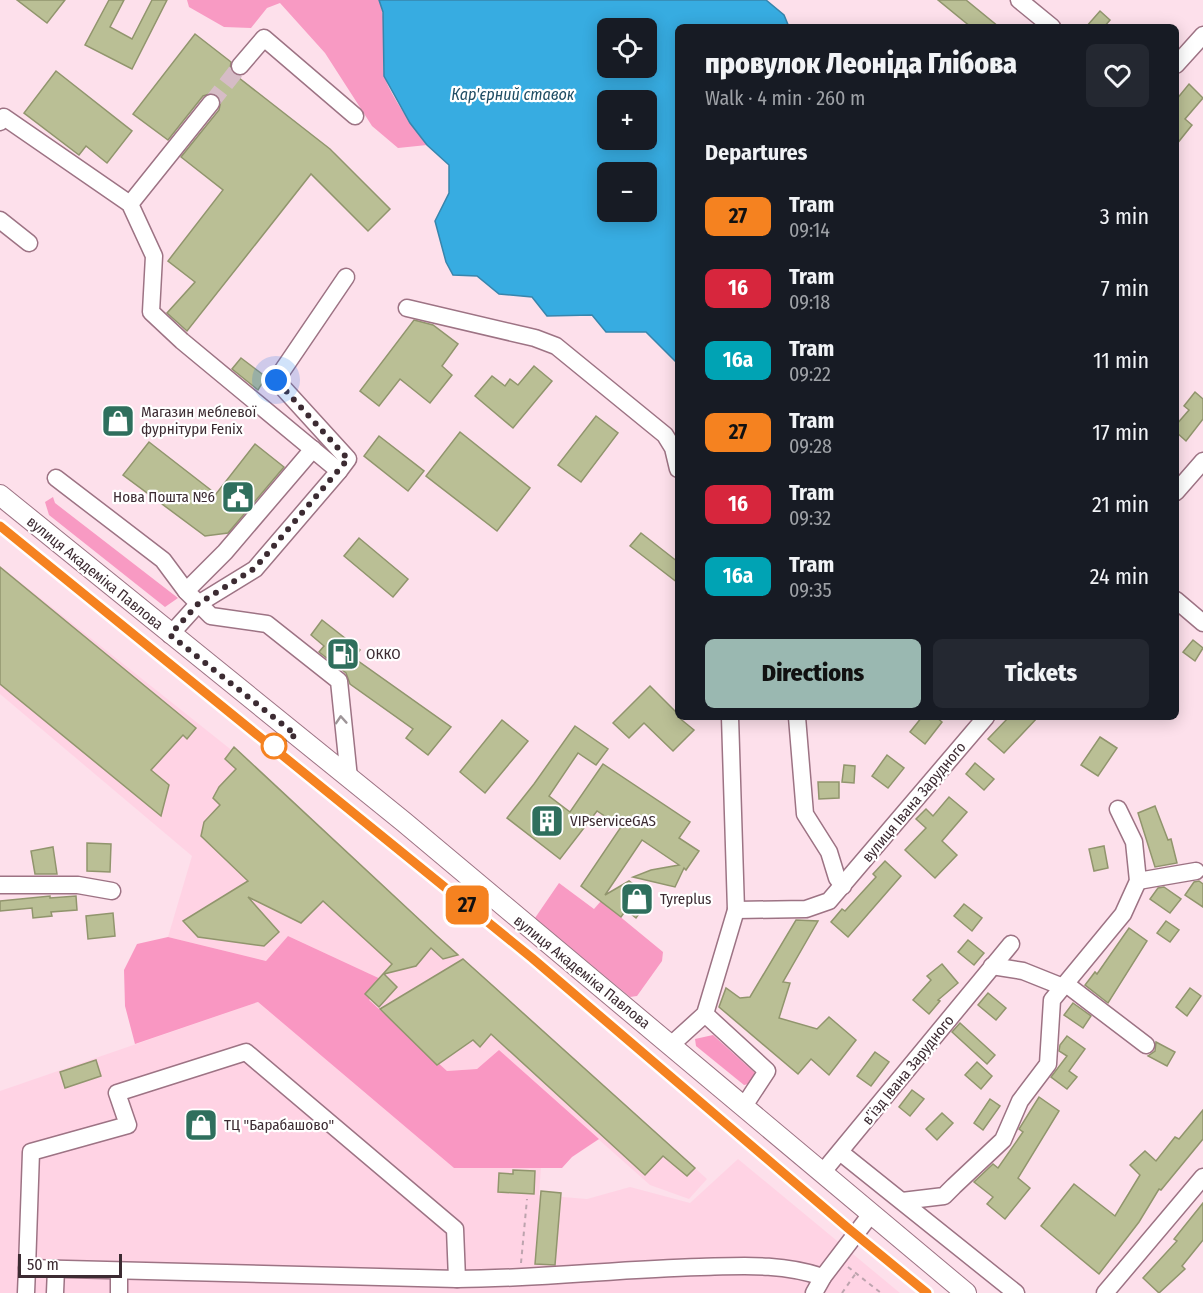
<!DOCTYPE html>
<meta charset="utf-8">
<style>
body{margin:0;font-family:"Fira Sans Condensed",sans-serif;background:#242831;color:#f1f3f6;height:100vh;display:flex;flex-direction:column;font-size:22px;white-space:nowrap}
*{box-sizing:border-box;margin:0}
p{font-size:20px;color:#9ea1a6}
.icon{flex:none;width:33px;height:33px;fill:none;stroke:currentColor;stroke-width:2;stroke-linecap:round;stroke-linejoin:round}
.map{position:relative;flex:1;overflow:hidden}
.drawer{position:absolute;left:675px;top:24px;width:504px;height:696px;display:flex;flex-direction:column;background:#171b24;border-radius:9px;box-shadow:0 3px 15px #0003}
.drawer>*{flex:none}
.badge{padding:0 12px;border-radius:9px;font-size:21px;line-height:39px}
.buttons{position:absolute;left:597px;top:18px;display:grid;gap:12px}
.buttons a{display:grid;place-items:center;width:60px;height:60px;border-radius:9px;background:#171b24;box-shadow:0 3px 15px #0003;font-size:30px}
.scale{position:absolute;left:18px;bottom:15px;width:104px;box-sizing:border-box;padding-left:6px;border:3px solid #3c2b32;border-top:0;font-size:16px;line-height:21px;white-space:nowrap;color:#3c2b32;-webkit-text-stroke:4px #fff;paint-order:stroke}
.you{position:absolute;width:30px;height:30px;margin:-15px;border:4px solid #fff;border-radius:50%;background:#1a73e8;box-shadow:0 0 0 9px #1a73e833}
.map>.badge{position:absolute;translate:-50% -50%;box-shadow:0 0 0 3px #fff}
h2{padding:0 30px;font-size:22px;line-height:54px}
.round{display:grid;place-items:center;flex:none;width:63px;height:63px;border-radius:9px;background:#242831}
.summary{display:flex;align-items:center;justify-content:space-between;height:102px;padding:0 30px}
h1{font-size:28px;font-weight:800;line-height:45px}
.button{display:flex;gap:12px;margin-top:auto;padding:12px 30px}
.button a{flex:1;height:69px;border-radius:9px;background:#9ab8b1;color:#111;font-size:24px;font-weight:800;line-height:69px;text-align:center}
.button a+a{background:#242831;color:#f1f3f6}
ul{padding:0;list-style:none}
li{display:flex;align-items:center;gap:18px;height:72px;padding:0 30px}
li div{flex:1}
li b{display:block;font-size:22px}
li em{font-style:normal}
li .badge{min-width:66px;font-weight:700;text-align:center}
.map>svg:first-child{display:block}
</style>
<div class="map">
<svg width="1203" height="1293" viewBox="0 0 1203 1293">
<rect width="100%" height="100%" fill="#fde0eb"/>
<g fill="#ffd3e4">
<polygon points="0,566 239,756 707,1179 689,1199 650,1185 499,1051 477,1069 447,1071 368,1000 385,981 288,936 266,961 168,937 192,856 0,694"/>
<polygon points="258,1002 454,1168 541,1167 539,1195 587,1199 630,1187 690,1203 738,1159 900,1293 0,1293 0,1091"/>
</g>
<g fill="#f89ac3">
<path d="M187,0H379C388,24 381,49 384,74C387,91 416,131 427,145L398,148L372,126L325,53L280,3L267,8L251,28L224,27L189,7Z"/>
<polygon points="53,497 55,503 178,598 165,607 49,515 45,502"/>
<polygon points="559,883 594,909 601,901 663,952 662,961 637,996 630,997 535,918"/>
</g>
<g fill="#f997c2">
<polygon points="288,936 385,981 369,1000 447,1071 477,1069 499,1050 599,1139 572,1157 562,1168 454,1168 258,1002 135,1044 125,1006 124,970 137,944 168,937 266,961"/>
<polygon points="713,1035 755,1073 756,1077 749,1084 744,1085 696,1046 695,1039"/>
</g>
<path fill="#37ace1" stroke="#3885ac" stroke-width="1.5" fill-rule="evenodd" d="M379,0H766L784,15L789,27H678V364L646,332H606L592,315L547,316L532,297L499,294L477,276L453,275L446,262L435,221L449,193V165L427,145L410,123L384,76L383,12ZM608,28H646V68H608ZM608,100H646V140H608ZM608,172H646V212H608Z"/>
<g fill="#babf95" stroke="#91956d" stroke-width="1.5">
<polygon points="17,0 65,0 47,23"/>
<polygon points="109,0 124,0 110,27 132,39 152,0 167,0 132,69 85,45"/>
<polygon points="938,0 966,0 999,27 971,27"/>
<polygon points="1100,11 1110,20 1104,27 1086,27"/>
<polygon points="195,34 231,62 230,69 234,74 330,149 390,209 368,231 311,174 187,331 167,313 195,282 168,261 223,190 181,157 219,110 221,100 213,93 203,96 168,140 133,114"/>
<polygon points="56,71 132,131 107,163 86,146 79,155 24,113"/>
<polygon points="1189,84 1203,98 1185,119 1192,125 1176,145 1176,100"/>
<polygon points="414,320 433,325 458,344 442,366 452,375 430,403 400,379 379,406 360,391"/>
<polygon points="241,358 266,377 258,390 232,369"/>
<polygon points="534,366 552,381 513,428 475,396 492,376 505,386 510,379 518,385"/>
<polygon points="1195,392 1203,399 1203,419 1186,441 1176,432 1176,425 1189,410 1184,406"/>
<polygon points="596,416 618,433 581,482 558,465"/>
<polygon points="460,432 530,488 497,531 426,476"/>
<polygon points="379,436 424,471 408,491 364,456"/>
<polygon points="149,442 216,494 255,444 284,467 228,533 205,536 123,475"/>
<polygon points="641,533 678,562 678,583 630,546"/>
<polygon points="359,538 408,579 393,597 344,556"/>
<polygon points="0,567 196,728 187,739 183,735 151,770 169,785 161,816 0,684"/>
<polygon points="322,620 360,650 354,658 451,727 428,755 406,738 413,729 350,684 346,673 319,652 324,646 311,635"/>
<polygon points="1193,640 1203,648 1195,661 1183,652"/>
<polygon points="650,686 678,714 678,717 694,730 673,751 644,723 629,738 613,723"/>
<polygon points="922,717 936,717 942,722 925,744 910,732"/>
<polygon points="1009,717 1038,717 1004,753 988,739"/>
<polygon points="502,720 528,741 485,793 460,772"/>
<polygon points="575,726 608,749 596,765 578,753 549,796 570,812 603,764 690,822 679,838 699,851 686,870 684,868 675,887 633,877 651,870 679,865 642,840 605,895 629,881 651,898 636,918 626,910 621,917 581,886 621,827 597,811 560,859 507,818 534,784"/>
<polygon points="1100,737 1117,748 1098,776 1081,765"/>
<polygon points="234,747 437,936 458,955 443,959 431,948 416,966 384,974 397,987 379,1007 365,994 392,964 323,901 301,923 248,897 279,932 264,946 198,937 183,921 248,881 201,836 204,822 220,805 213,798 219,787 236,769 225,759"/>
<polygon points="887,755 904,768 888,788 872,776"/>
<polygon points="975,763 994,779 984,790 966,774"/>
<polygon points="844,765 855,766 854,783 842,782"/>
<polygon points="818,782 839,782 839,798 819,799"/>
<polygon points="949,797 967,812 942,841 957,855 935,878 905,850 926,828 916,819 926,809 933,816"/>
<polygon points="1155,806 1168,840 1171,839 1177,863 1155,867 1138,813"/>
<polygon points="87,843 111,844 110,872 87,871"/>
<polygon points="1104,846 1108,868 1094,871 1089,849"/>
<polygon points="53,847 57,874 35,874 31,851"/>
<polygon points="885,861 901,876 848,937 831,922 842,909 845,911 876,877 873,874"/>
<polygon points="1199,881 1203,884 1203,907 1185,895 1194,882"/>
<polygon points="1164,887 1181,899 1170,913 1150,899 1158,888"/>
<polygon points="50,896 50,898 76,896 77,910 51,912 52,916 33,918 32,908 0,911 0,901"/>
<polygon points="964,904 982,918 972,931 954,916"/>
<polygon points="113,913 115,936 88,939 86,916"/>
<polygon points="796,920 818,921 783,982 790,983 779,1018 817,1029 829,1017 856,1040 829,1075 811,1059 798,1074 719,1007 726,988 740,998 750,997"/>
<polygon points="1166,921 1179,930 1170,942 1157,933"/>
<polygon points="1129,928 1147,941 1108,1003 1085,985 1095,972 1097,974"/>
<polygon points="968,940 984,953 974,965 958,952"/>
<polygon points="463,959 695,1168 687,1176 663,1156 645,1175 491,1034 480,1047 473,1040 437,1065 380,1009"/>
<polygon points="942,964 958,983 938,1000 940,1001 929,1014 913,1000 931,980 927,976"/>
<polygon points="1190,988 1201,996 1187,1016 1176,1007"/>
<polygon points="988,993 1006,1008 996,1020 978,1005"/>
<polygon points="1073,1003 1091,1016 1083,1028 1064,1015"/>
<polygon points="960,1023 995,1055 987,1064 952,1032"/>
<polygon points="1067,1036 1085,1049 1069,1071 1077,1077 1067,1089 1051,1077 1067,1056 1059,1051 1060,1045"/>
<polygon points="1156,1042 1175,1052 1167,1066 1148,1056 1155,1051"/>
<polygon points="875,1052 889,1062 871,1086 857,1076"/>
<polygon points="96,1060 101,1076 65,1088 60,1072"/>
<polygon points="977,1062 992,1076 981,1089 965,1075"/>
<polygon points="912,1090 924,1099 910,1116 899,1107"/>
<polygon points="1039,1097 1059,1111 1018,1178 1030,1188 1005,1219 987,1204 993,1197 974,1182 993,1164 998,1168 1023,1132 1019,1129"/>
<polygon points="990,1099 1000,1106 983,1130 974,1123"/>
<polygon points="1203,1110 1203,1139 1161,1190 1159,1189 1139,1222 1099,1274 1041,1226 1074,1184 1115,1216 1140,1175 1130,1165 1145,1151 1156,1161 1175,1137 1179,1139"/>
<polygon points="942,1113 953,1123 937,1140 926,1129"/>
<polygon points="513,1170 535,1171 534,1194 498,1192 499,1173 513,1174"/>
<polygon points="541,1191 561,1193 555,1265 535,1264"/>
<polygon points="1203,1203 1203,1240 1182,1266 1185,1269 1159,1293 1143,1278 1177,1241 1174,1239"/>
</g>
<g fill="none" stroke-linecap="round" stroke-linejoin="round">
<polyline stroke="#d6bcc6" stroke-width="16" stroke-dasharray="16 8" stroke-linecap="butt" points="211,103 240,66"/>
<defs>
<g id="minor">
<polyline points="1019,0 1052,27"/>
<polyline points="1176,65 1203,35"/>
<polyline points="240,66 264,38 355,116"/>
<polyline points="0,122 4,117 130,204 154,256 151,312 182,341 339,471 255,569 198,604 170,635"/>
<polyline points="130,204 211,103"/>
<polyline points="0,220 29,243"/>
<polyline points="407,308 535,338 556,346 665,435 673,448 678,469"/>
<polyline points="339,471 348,459 276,380 346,277"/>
<polyline points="56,478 163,560 186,591 211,616 267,624 339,681 349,778"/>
<polyline points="1176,492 1203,461"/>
<polyline points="186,591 225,552 313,449"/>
<polyline points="1176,600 1203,623"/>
<polyline points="797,717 805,814 829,852 837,878 843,886"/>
<polyline points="1138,881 1196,871"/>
<polyline points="0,885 78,885 112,891"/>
<polyline points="736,910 806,909 829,901 986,717"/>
<polyline points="992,966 1023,971 1063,987"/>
<polyline points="1066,984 1146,1045"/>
<polyline points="705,1014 767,1071 744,1106"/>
<polyline points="672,1044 705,1014 736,910 730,717"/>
<polyline points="840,1152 1016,1293"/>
<polyline points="822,1173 1011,944"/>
<polyline points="902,1201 944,1196 954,1186 1003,1140 1020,1101 1048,1064 1052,1000 1123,914 1138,881 1134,842 1118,809"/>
<polyline points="27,1268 31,1152 128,1125 117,1093 246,1052 455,1229 457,1279"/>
<path d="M26,1293L27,1268L457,1279C538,1279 619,1269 700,1267C743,1266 781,1263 823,1277"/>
<polyline points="55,1293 56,1269"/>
<polyline points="119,1293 119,1271"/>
<polyline points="814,1293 823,1277 871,1214"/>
<polyline points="1105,1293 1203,1177"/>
</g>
<polyline id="major" points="0,495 404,822 966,1293"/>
</defs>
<use href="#minor" stroke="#9d7384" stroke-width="19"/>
<use href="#major" stroke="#9d7384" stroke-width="22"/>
<g stroke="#bda4ae" stroke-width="2" stroke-dasharray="4.5 4.5" stroke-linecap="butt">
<polyline points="521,1263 527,1199"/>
<polyline points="848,1267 881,1293"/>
<polyline points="842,1293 856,1273"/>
</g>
<use href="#minor" stroke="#fff" stroke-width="16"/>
<use href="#major" stroke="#fff" stroke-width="20"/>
<polyline stroke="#524047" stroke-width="1.5" points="0,526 532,958 849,1229 927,1293"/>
</g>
<defs><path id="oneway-chevron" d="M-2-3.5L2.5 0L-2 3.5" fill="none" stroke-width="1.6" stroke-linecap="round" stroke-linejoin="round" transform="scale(1.5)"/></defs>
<use stroke="#9e9598" href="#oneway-chevron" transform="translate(341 720) rotate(-94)"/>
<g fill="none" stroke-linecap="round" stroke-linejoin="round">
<defs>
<polyline id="line" points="0,526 532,958 849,1229 927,1293"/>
</defs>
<use href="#line" stroke="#fff" stroke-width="14"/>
<use href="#line" stroke="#f58220" stroke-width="9"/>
<polyline stroke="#3c2b32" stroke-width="6" stroke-dasharray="0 10.8" points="274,746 296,735 170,635 198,604 255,568 348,459 276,380"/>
</g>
<defs>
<symbol id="shop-square" viewBox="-11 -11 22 22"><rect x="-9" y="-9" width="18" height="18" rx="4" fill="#2f6f5d" stroke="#fff"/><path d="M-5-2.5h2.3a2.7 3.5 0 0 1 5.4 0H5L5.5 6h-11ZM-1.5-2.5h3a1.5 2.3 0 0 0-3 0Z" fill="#fff"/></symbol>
<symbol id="civic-square" viewBox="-11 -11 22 22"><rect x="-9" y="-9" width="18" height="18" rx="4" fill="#2f6f5d" stroke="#fff"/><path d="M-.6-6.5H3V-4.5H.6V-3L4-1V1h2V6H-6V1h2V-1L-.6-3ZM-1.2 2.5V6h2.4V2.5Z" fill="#fff"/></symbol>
<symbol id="fuel-square" viewBox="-11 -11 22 22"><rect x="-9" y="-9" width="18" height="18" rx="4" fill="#2f6f5d" stroke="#fff"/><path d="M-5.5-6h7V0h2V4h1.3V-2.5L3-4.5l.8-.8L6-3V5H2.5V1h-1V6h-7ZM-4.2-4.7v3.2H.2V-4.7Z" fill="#fff"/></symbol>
<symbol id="building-square" viewBox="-11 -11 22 22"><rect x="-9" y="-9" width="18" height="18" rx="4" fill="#2f6f5d" stroke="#fff"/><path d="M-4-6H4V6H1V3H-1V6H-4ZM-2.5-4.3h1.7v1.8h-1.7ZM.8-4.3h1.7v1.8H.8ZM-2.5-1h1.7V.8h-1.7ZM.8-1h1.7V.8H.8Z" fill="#fff"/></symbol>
</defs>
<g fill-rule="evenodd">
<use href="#shop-square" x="99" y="402" width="38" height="38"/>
<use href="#civic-square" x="219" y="478" width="38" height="38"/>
<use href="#fuel-square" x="324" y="635" width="38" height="38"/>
<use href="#building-square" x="528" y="802" width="38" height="38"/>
<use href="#shop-square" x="618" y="880" width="38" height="38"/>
<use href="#shop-square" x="182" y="1106" width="38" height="38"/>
</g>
<circle fill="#fff" stroke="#f58220" stroke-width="3" cx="274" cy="746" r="12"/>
<g text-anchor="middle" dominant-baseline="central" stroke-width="4.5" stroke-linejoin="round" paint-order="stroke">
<g font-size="15" fill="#3c2b32" stroke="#fff" text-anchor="start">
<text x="141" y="412">Магазин меблевої<tspan x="141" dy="17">фурнітури Fenix</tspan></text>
<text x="215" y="497" text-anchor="end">Нова Пошта №6</text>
<text x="366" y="654">ОККО</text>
<text x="570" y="821">VIPserviceGAS</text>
<text x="660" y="899">Tyreplus</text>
<text x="224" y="1125">ТЦ "Барабашово"</text>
</g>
<g font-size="15" fill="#3c2b32" stroke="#fff">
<text transform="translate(95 573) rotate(39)">вулиця Академіка Павлова</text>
<text transform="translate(914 802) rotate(-50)">вулиця Івана Зарудного</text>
<text transform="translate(582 972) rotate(39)">вулиця Академіка Павлова</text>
<text transform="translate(908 1070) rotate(-51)">в’їзд Івана Зарудного</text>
</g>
<g font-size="16" font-style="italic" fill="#204e65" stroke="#fff">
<text x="513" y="94">Кар'єрний ставок</text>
</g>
</g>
</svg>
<div class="buttons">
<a><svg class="icon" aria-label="locate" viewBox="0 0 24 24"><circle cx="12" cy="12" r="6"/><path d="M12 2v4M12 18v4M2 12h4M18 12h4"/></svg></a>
<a>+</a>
<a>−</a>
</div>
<div class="scale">50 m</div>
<div class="you" style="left:276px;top:380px"></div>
<b class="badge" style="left:467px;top:905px;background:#f58220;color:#111">27</b>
<section class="drawer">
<div class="summary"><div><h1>провулок Леоніда Глібова</h1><p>Walk · 4 min · 260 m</p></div><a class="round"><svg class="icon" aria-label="heart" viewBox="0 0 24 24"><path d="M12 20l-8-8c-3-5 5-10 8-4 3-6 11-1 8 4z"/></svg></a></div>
<h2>Departures</h2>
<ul>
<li><span class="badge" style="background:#f58220;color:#111">27</span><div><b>Tram</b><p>09:14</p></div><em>3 min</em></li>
<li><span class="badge" style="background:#d7263d;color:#fff">16</span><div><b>Tram</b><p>09:18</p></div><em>7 min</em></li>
<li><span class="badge" style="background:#00a3b4;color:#fff">16a</span><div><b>Tram</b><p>09:22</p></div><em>11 min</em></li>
<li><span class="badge" style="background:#f58220;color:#111">27</span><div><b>Tram</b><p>09:28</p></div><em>17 min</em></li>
<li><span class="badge" style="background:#d7263d;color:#fff">16</span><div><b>Tram</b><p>09:32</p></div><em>21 min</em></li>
<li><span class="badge" style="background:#00a3b4;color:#fff">16a</span><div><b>Tram</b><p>09:35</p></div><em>24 min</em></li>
</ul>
<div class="button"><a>Directions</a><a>Tickets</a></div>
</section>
</div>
